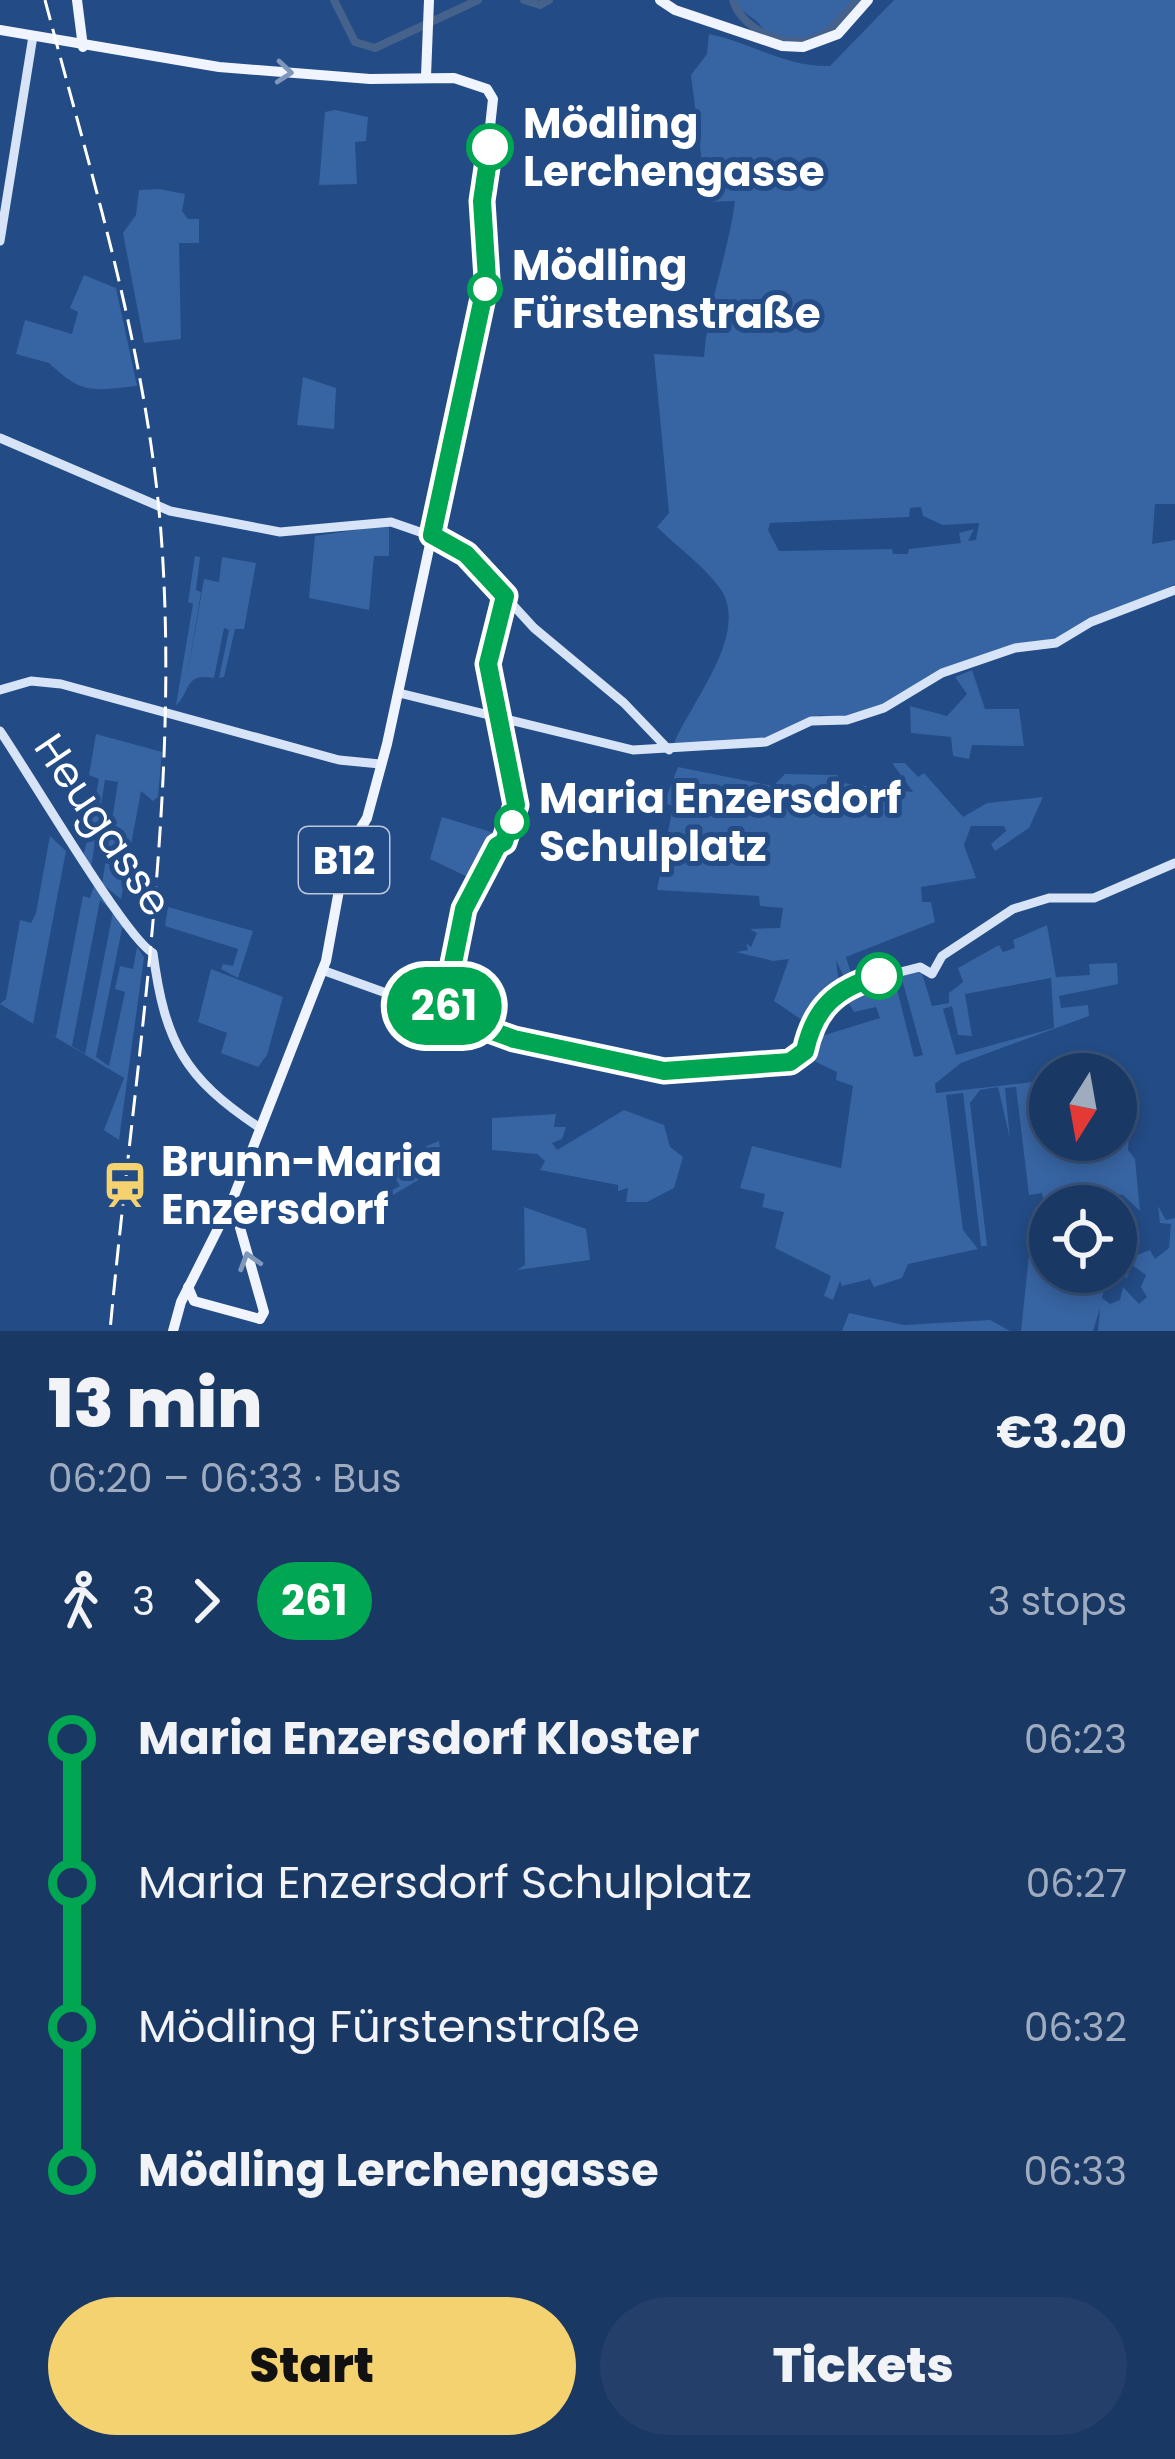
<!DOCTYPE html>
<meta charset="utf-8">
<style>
body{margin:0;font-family:Poppins,sans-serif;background:#233f6a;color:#f1f3f6;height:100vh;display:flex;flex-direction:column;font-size:45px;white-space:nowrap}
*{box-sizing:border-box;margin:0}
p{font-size:39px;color:#9facbf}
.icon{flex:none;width:66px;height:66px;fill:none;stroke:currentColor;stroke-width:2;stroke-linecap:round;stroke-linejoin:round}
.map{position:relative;height:1331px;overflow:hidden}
.sheet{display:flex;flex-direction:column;background:#1a3864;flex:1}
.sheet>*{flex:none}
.badge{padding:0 24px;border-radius:39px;font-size:42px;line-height:78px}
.needle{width:78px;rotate:191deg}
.tools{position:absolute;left:1029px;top:1053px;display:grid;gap:24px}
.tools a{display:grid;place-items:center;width:108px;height:108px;border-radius:50%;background:#1a3864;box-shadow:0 6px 18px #0003,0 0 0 3px #385278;font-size:60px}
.map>.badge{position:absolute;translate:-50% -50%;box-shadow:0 0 0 6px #fff}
.legs{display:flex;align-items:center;gap:18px;height:132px;padding:0 48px;font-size:39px}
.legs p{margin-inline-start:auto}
.head{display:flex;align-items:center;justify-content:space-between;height:204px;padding:0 48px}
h1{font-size:66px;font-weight:800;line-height:90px}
.button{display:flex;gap:24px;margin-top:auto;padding:24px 48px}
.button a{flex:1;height:138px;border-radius:72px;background:#f4d270;color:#111;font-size:48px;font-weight:800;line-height:138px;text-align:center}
.button a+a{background:#233f6a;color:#f1f3f6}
ul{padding:0 48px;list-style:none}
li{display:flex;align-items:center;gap:42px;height:144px;font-size:45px}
li i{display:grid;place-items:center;width:18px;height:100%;margin:0 15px;background:currentColor}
li i::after{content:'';width:30px;height:30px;margin:-15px;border:9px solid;border-radius:50%;background:#1a3864}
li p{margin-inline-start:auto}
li:first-child i{background:linear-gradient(#0000 50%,currentColor 0)}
li:last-child i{background:linear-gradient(currentColor 50%,#0000 0)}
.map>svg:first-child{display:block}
</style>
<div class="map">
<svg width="1175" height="1331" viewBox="0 0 1175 1331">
<rect width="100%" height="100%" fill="#234b85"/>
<g fill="#3764a2" fill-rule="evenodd">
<path d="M735,0H863C837,32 794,67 762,27C753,15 742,15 735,0Z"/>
<path d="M894,0H1175V504H1155L1152,544L1175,540V584L1057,639L937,673L879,708L845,719L820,715L761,741L674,743C692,700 752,631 719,587C701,563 677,547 657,527L669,513L654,354L704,357C708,302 728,255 735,201L707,202L691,75L707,54L709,34C753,43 784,67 830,66ZM921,507L923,516L943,525L979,523L976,540L968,541L974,529L959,533L961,543L909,549L908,554H893L892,549L779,551L768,530L770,523L909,517L910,508Z"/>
<polygon points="335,110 368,117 366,141 355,142 357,184 319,185 325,112"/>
<polygon points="159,189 185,194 182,211 188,219 199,219 199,243 179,243 181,339 144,343 123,233 136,215 139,190"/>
<path d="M84,275L116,288L137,386C90,391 82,394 49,363L16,354L25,320L72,334L78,312L70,308Z"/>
<polygon points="303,377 336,388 334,429 297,425"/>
<polygon points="389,525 389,556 374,556 369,610 309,598 315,536"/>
<path d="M195,556L200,557L196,590L201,592L187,678L204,579L219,582L222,557L256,563L244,629H235L224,677L219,678L229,630L224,628L214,678C183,672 191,693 176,705L193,604L188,602Z"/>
<polygon points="972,670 985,709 1019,709 1024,746 972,745 969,759 953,756 951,737 911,733 910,706 947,716 967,694 955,677"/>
<polygon points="96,734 162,752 158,797 153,801 141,791 121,899 102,884 118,782 105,780 91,867 84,854 99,779 89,775"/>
<polygon points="892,763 905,763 918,777 924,773 963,817 987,803 1043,797 1029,828 995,851 991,844 1006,831 1004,826 971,826 964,845 976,878 921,887 922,902 931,902 935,922 846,957 851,973 843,975 836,960 839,984 849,985 829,992 827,1001 802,1020 774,1001 789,959 773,961 736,952 748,950 746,943 751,947 757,933 750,929 780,928 783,908 760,906 759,896 657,890 673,806 664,803 678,767 773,786 785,774 837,775 843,783 913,792"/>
<polygon points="442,817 498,834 478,882 430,859"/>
<path d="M50,836L66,851L33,1024L56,1037L83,896L90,898L94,886L123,924L96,1057L109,1066L125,992L115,989L120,966L133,969L137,947L144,957L119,1140L104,1130L124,1078L0,1004L6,999L20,920L31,923L36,913ZM100,900L113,912L85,1054L72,1046Z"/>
<polygon points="168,907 253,931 238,978 221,969 223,964 233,966 238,949 165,926"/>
<path d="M1047,925L1056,977L1090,975L1089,964L1117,963L1118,984L1059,996L1061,1008L1088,1005L1089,1016L961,1063L935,1084L936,1093L1050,1080V1140H1116V1084L1132,1086L1128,1150L1135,1159L1140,1211L1123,1195L1105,1193L1104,1206H1050V1272H1107L1102,1298L1110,1304L1120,1300L1123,1287L1139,1304L1147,1297L1141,1287L1146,1275L1132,1265L1126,1280L1122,1244L1137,1255L1150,1250L1155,1259L1169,1248L1171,1224L1160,1223L1158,1206L1166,1220L1175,1218V1331H1098L1100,1308L1093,1331H1021L1029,1255L1048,1224L1042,1193L1029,1195L1016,1087L1005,1088L1010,1139L998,1087L980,1090L970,1103L987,1246H981L963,1093L946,1095L963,1230L978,1249L908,1264L902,1278L874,1287L870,1279L842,1286L840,1281L833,1300L824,1296L831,1276L775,1248L784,1212L762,1207L765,1194L740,1188L752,1146L841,1168L853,1086L836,1080L837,1072L816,1062L809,1050L812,1039L880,1018L876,1007L854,1012L844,995L859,983L894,977L914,1057L923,1055L901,976L921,970L932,1006L949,1003V993L963,982L958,968L999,945L1003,952L1015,948L1013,940ZM1051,978L1054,1028L956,1055L943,1009L952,1006L958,1035L972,1036L965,994Z"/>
<polygon points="211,969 283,997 267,1055 258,1067 221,1053 227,1033 198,1022"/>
<polygon points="624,1110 664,1125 670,1147 683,1157 674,1188 647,1202 626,1202 628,1188 618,1191 618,1185 540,1170 545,1161 537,1154 492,1150 492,1118 556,1114 554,1127 566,1127 562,1139 552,1143 557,1150"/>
<polygon points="439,1141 442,1166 393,1195 390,1191 400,1186 386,1163"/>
<polygon points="524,1207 586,1229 590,1260 517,1270 525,1265"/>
<polygon points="849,1313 904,1325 990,1320 1010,1331 842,1331"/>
</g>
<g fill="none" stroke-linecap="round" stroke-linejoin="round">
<g stroke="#45628c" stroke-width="8">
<polyline points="334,0 355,42 375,48 478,0"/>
<polyline points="524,0 540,5 549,0"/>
<path d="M733,0C743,33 794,53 824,34C838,25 846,10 859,0"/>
</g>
<g stroke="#d7e4f7" stroke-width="9">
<polyline points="0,241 33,36"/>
<polyline points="0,438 170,511 280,532 391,522 443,540 466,554 534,628 624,703 669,750"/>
<polyline points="0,690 31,681 61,684 339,760 380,764"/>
<polyline points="399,693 633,750 766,742 811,721 847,720 884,708 942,673 1015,648 1056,643 1091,622 1175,590"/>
<path d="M0,731C27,770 126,939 153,953C165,1042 184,1078 260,1128"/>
<polyline points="322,970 514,1039 664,1071 790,1062 805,1051 807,1025 853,984 920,967 932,974 942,956 1013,909 1049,898 1094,898 1175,863"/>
</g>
<g stroke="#eff4fe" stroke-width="10">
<polyline points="77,0 83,47"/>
<polyline points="660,0 675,10 782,46 803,47 838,34 868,0"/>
<polyline points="0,30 219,67 370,79 454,78 487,89 493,99 482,201 487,279 387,744 367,818 346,852 326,961 232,1201 181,1302 173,1331"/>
<polyline points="426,76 429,0"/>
<polyline points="233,1203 264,1312 260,1319"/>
<polyline points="188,1287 194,1301 260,1319"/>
</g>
<path stroke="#fff" stroke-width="3" stroke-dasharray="21 9" stroke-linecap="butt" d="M45,0C91,175 147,352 161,533C181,796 134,1069 110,1331"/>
</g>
<defs><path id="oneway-chevron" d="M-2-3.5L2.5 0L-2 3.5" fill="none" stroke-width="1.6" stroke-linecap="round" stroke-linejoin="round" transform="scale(3)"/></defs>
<g stroke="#7f97bb">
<use href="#oneway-chevron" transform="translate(284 72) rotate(5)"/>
<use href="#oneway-chevron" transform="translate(249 1261) rotate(-107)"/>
</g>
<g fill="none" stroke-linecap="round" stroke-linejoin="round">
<defs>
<path id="line-1" d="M490,147L482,201L487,279L432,535L466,554L505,596L488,664L516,805L504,842L497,846L464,909L443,1013L514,1039L664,1071L790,1062L805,1051C814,1009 835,988 879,976"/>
</defs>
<use href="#line-1" stroke="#fff" stroke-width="27"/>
<use href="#line-1" stroke="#00a651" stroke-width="18"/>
</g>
<defs>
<symbol id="station-bare" viewBox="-9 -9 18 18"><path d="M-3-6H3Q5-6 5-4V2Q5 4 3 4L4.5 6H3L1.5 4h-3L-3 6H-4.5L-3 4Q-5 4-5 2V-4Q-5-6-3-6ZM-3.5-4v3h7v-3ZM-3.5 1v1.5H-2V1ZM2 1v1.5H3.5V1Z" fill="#f4d270" stroke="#234b85" stroke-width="2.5" paint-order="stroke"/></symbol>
</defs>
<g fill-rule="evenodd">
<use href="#station-bare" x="92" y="1152" width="66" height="66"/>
</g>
<g fill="#fff" stroke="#00a651" stroke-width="6">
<circle cx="490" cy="147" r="21"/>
<circle cx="485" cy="289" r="15"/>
<circle cx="512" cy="822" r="15"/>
<circle cx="879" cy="976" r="21"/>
</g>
<g text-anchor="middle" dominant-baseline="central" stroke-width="10" stroke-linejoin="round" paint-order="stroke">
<rect fill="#234b85" stroke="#bdc9da" stroke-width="3" x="299" y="827" width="90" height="66" rx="9"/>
<g font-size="39" font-weight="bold" fill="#fff">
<text x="344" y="860">B12</text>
</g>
<g font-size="42" font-weight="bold" fill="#fff" stroke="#234b85" text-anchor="start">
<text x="523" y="123">Mödling<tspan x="523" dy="48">Lerchengasse</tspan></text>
<text x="512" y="265">Mödling<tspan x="512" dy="48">Fürstenstraße</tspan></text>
<text x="539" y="798">Maria Enzersdorf<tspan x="539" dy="48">Schulplatz</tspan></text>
</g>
<g font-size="42" fill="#fff" stroke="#234b85">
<text transform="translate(103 825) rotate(56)">Heugasse</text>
</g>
<g font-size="42" font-weight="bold" fill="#fff" stroke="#234b85" text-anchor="start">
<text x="161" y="1161">Brunn-Maria<tspan x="161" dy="48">Enzersdorf</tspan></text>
</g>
</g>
</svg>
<div class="tools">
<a><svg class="needle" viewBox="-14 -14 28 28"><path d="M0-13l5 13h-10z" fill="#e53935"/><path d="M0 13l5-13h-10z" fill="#9facbf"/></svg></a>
<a><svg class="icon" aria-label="locate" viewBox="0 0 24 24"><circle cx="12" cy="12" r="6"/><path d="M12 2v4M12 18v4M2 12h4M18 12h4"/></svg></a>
</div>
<b class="badge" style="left:444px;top:1006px;background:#00a651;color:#fff">261</b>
</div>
<section class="sheet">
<div class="head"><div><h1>13 min</h1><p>06:20 – 06:33 · Bus</p></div><b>€3.20</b></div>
<div class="legs"><svg class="icon" aria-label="walk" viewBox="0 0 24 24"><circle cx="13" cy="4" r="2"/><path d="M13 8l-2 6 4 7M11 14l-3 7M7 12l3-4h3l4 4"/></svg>3<svg class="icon" aria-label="forward" viewBox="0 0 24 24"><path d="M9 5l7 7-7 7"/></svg><b class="badge" style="background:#00a651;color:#fff">261</b><p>3 stops</p></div>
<ul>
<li><i style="color:#00a651"></i><b>Maria Enzersdorf Kloster</b><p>06:23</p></li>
<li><i style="color:#00a651"></i><span>Maria Enzersdorf Schulplatz</span><p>06:27</p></li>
<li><i style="color:#00a651"></i><span>Mödling Fürstenstraße</span><p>06:32</p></li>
<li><i style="color:#00a651"></i><b>Mödling Lerchengasse</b><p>06:33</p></li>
</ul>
<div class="button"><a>Start</a><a>Tickets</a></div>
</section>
